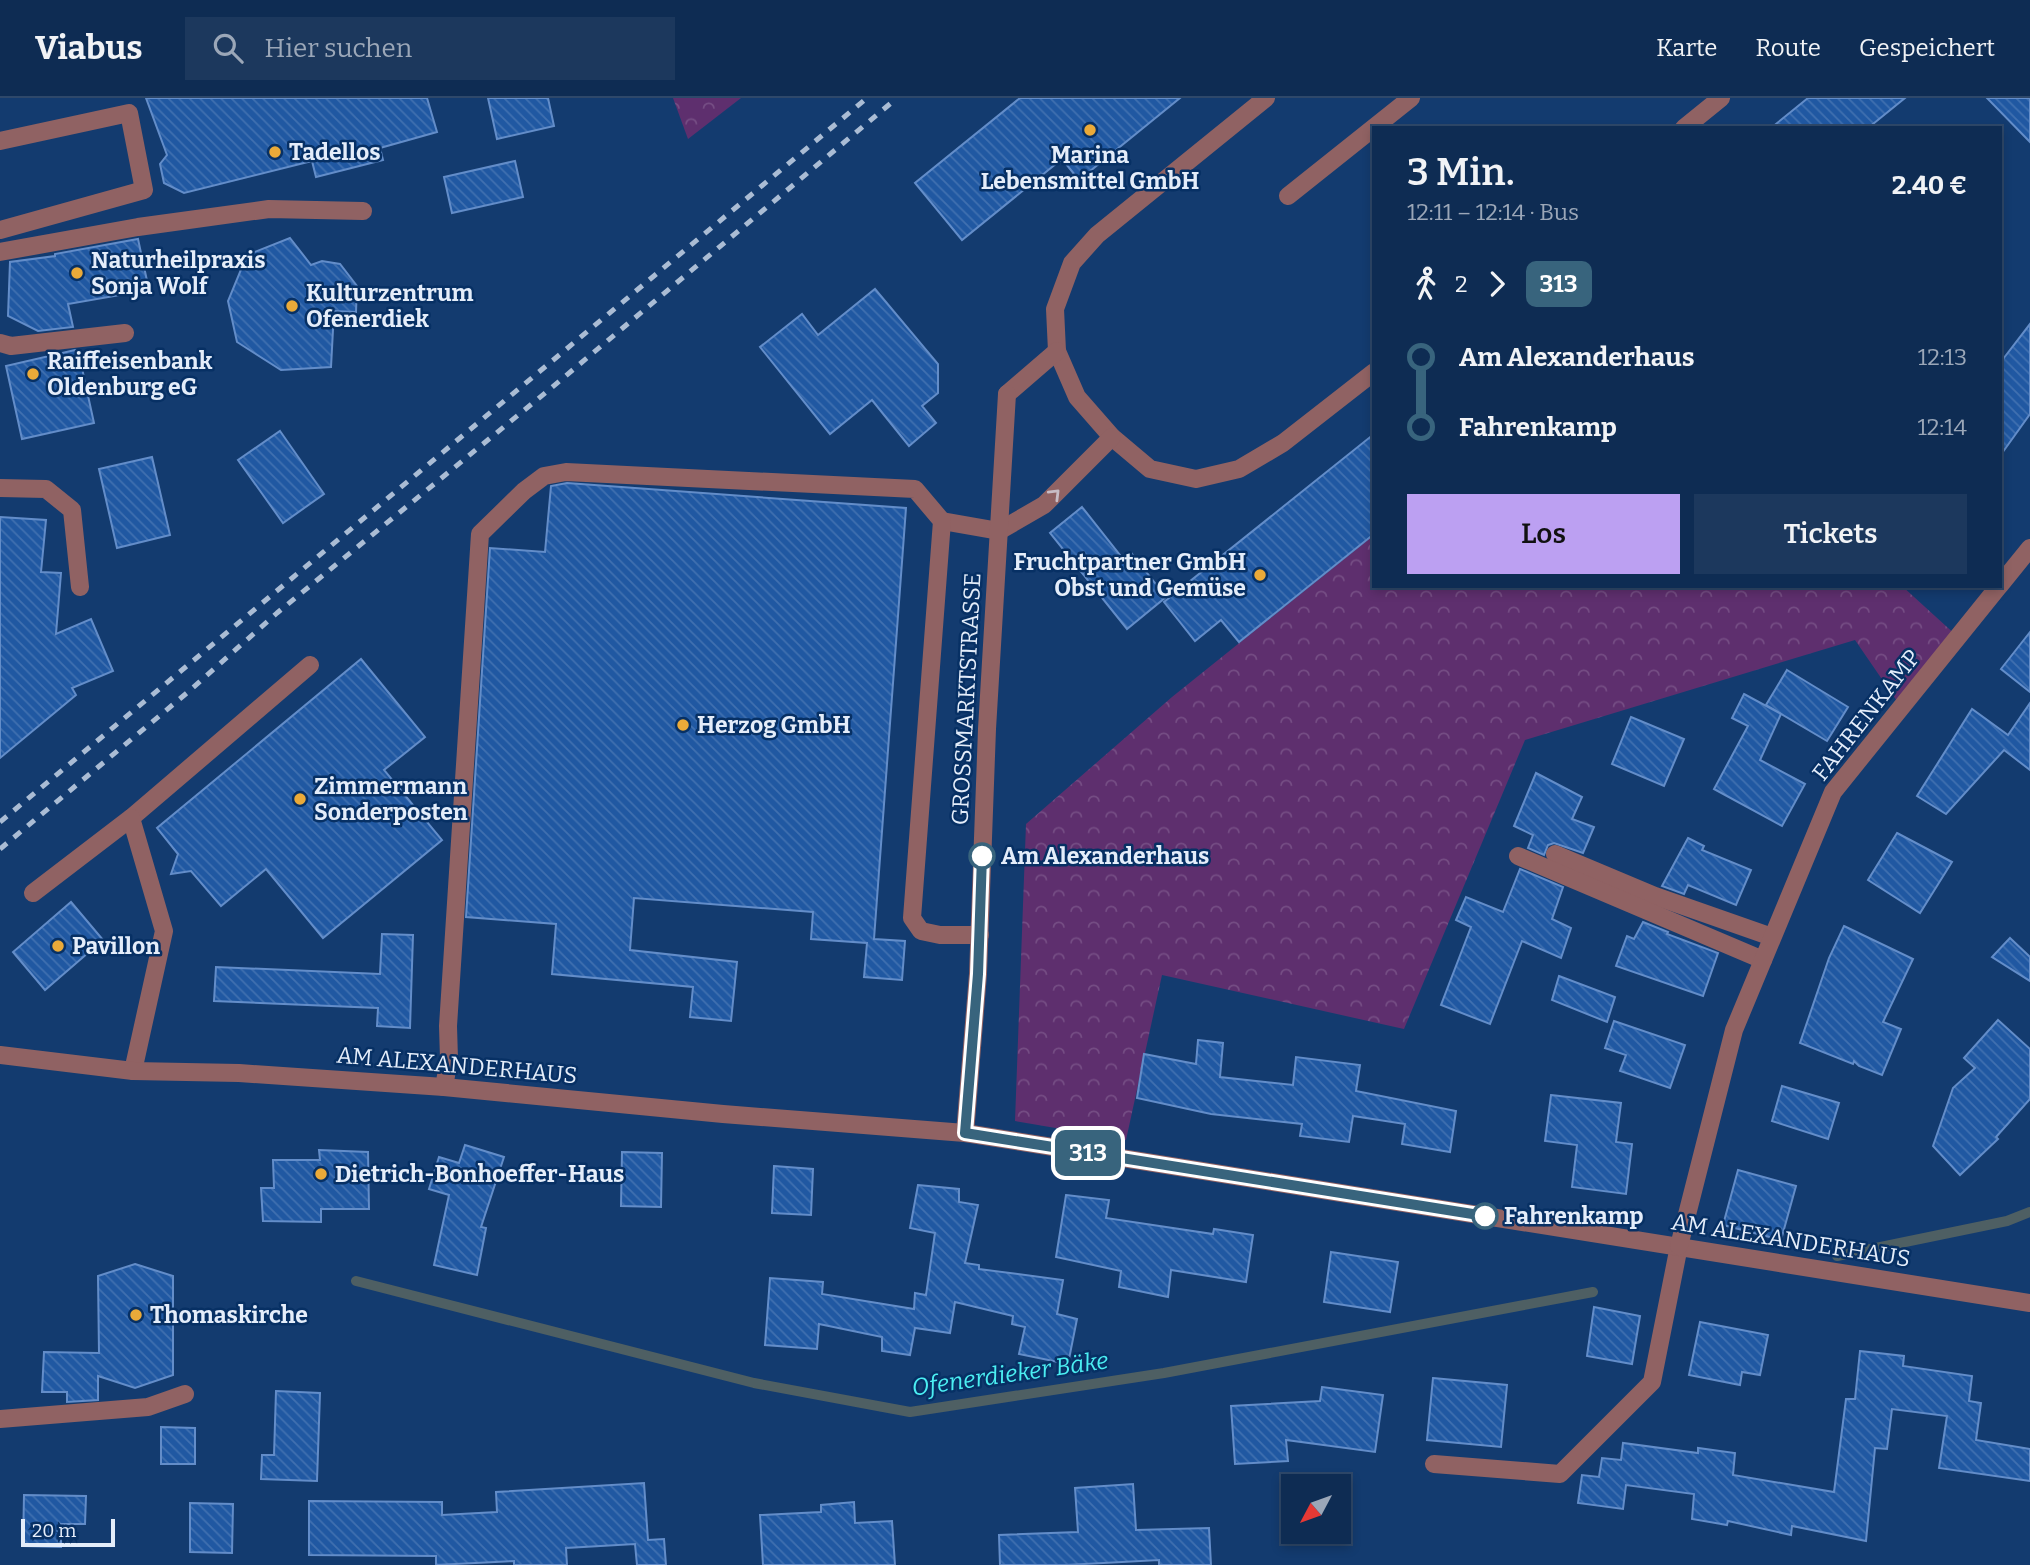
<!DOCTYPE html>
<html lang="de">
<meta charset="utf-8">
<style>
body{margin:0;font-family:Bitter,serif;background:#1c385d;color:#f1f3f6;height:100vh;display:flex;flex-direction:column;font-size:26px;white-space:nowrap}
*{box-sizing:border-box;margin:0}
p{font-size:23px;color:#9ba7b8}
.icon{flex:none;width:38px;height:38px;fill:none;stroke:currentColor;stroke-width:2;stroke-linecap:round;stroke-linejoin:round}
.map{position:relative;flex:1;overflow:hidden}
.side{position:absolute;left:1372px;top:28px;width:630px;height:462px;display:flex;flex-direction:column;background:#0e2c53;border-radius:0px;box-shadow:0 4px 10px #0003,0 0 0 2px #2e486a}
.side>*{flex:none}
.badge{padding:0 14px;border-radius:10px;font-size:24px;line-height:46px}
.needle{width:46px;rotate:229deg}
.fabs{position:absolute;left:1281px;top:1376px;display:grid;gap:14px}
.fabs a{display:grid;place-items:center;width:70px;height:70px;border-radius:0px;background:#0e2c53;box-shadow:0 4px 10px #0003,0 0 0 2px #2e486a;font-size:35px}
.scale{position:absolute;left:21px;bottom:18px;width:94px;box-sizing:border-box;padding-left:7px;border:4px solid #e4edfa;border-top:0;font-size:19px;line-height:24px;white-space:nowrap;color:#e4edfa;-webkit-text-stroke:5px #073064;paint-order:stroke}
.map>.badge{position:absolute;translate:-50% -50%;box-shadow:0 0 0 4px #fff}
.legs{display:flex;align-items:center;gap:10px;height:77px;padding:0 35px;font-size:23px}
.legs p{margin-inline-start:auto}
.head{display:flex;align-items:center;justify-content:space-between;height:119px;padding:0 35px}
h1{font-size:38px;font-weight:600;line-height:52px}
.button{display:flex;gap:14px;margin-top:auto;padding:14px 35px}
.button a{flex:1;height:80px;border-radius:0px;background:#bca0f2;color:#111;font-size:28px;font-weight:600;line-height:80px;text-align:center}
.button a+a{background:#1c385d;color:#f1f3f6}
ul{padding:0 35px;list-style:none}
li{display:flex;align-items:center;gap:24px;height:70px;font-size:26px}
li i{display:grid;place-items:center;width:10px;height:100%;margin:0 9px;background:currentColor}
li i::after{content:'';width:18px;height:18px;margin:-9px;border:5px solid;border-radius:50%;background:#0e2c53}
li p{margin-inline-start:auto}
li:first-child i{background:linear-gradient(#0000 50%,currentColor 0)}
li:last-child i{background:linear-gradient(currentColor 50%,#0000 0)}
header{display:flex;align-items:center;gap:42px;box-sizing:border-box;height:98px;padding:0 35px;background:#0e2c53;border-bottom:2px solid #2e486a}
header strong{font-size:33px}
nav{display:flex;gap:38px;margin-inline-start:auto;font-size:24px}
.search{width:490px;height:63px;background:#1c385d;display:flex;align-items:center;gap:18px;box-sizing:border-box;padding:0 24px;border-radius:0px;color:#9ba7b8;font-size:26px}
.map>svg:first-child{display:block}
</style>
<header>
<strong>Viabus</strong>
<div class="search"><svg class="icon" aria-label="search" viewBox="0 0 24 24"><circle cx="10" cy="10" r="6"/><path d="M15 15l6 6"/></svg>Hier suchen</div>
<nav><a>Karte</a><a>Route</a><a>Gespeichert</a></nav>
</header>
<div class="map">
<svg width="2030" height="1467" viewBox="0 0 2030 1467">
<defs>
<pattern id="park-crowns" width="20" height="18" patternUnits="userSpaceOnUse" patternTransform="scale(1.75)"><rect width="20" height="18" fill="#5e2f6e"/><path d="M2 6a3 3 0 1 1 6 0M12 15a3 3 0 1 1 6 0" fill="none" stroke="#754d84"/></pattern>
<pattern id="building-back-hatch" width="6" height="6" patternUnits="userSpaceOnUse" patternTransform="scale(1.75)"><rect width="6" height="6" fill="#2058a2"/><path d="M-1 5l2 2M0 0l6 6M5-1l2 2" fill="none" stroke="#4070b0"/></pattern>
</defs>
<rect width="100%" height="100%" fill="#133b6f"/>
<g fill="url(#park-crowns)">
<polygon points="673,0 741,0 688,41"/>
<polygon points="1374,437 1374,488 1902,488 1958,539 1901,609 1855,542 1525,642 1404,931 1162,877 1126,1042 1015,1023 1026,726 1172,599"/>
</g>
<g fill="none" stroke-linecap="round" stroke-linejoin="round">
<g stroke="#4e5f63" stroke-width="10">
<polyline points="1837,1158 2007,1123 2030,1114"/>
<polyline points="356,1183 754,1285 910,1314 1164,1275 1593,1194"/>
</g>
</g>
<g fill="url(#building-back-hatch)" stroke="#638dc9" stroke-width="2">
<polygon points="146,0 427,0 437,34 380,50 383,62 316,79 312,63 184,95 164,85 160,66 167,57"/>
<polygon points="488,0 548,0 554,28 497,41"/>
<polygon points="1020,0 1180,0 1079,82 1062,61 962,142 915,85"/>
<polygon points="1808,0 1905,0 1868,30 1771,30"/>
<polygon points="1987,0 2030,0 2030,44"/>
<polygon points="515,63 523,99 452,115 444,79"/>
<polygon points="290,140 311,167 322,163 340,166 357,188 356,214 334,213 331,269 281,272 237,244 228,203 247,157"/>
<polygon points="138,141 149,192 68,206 73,229 38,233 8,218 10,164 55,158 55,156"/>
<polygon points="875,191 938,266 938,295 922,308 936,325 909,348 872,302 830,336 760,249 802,216 818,237"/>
<polygon points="2030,226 2030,316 2000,358 2000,265"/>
<polygon points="75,252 78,252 94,325 22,341 6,268"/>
<polygon points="280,333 324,396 283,425 238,362"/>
<polygon points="1374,336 1374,436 1239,544 1221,522 1195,543 1164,504"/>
<polygon points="152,359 170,437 117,450 99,371"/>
<polygon points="567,385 906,410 874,841 905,843 902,882 864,879 867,845 811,841 813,814 634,800 630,852 737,864 731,923 690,919 693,889 552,876 556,826 466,819 490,450 545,454 551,388"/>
<polygon points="1082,409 1124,462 1132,456 1166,499 1127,531 1050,435"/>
<polygon points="0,419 46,422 41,474 61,475 56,536 91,521 113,573 72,590 76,597 0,660"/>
<polygon points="2030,534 2030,594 2001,571"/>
<polygon points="361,561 425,639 384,672 442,742 323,840 266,771 221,808 191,773 171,776 178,756 157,730"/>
<polygon points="1787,572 1848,609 1827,643 1766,607"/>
<polygon points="1744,596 1781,616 1760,662 1805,686 1782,728 1714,691 1748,628 1732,620"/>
<polygon points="2030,605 2030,672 2004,652 1946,716 1917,698 1972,611 2008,637"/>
<polygon points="1631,619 1684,641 1664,688 1612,666"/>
<polygon points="1536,675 1582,699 1572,721 1594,729 1583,755 1554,745 1548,747 1544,757 1528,750 1533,737 1514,728"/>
<polygon points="1897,735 1952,764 1920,815 1868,782"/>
<polygon points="1688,740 1704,748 1702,752 1751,772 1736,807 1688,787 1684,796 1662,788"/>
<polygon points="1520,771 1563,789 1552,821 1571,830 1561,860 1522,843 1490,926 1441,907 1471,829 1456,822 1466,799 1503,814"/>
<polygon points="71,804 103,842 45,892 13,854"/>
<polygon points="1643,824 1668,834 1667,836 1718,855 1703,898 1616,868 1627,838 1634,841"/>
<polygon points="1844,828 1913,861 1883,924 1901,931 1882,977 1859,968 1854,963 1853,966 1800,945 1829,860"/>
<polygon points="382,836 413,837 410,930 377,928 378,910 214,903 216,869 380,876"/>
<polygon points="2010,840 2030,859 2030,883 1992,859"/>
<polygon points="1559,878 1615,899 1607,924 1552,902"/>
<polygon points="1998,922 2030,951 2030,1001 1996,1039 1998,1041 1960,1077 1933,1048 1953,990 1975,970 1964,960"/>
<polygon points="1614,923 1685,947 1670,990 1620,973 1626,957 1605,950"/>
<polygon points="1198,942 1223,945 1220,979 1293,987 1296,959 1360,967 1356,993 1456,1013 1450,1054 1402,1046 1405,1026 1353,1018 1349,1044 1300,1038 1302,1026 1211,1016 1137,1000 1144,956 1196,966"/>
<polygon points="1782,988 1839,1005 1828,1041 1772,1023"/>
<polygon points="1551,997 1621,1005 1616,1044 1632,1046 1626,1096 1572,1089 1577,1047 1545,1043"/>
<polygon points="465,1047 504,1059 481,1129 486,1130 477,1177 434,1167 449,1097 429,1091 439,1059 459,1065"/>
<polygon points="319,1052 368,1054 369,1111 321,1111 321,1124 263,1123 261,1090 274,1090 273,1062 320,1062"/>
<polygon points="622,1054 662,1055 661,1109 621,1108"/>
<polygon points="774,1068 813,1071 811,1117 772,1115"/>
<polygon points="1738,1072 1796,1088 1781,1142 1723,1127"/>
<polygon points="918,1087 959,1091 959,1104 978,1107 965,1165 979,1167 979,1171 1063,1182 1057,1216 1077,1221 1068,1266 1019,1256 1025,1229 1012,1226 1013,1218 955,1204 950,1235 915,1230 910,1257 882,1253 882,1239 819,1226 817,1251 765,1247 770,1180 823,1184 822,1196 914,1211 915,1195 926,1197 935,1135 910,1130"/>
<polygon points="1066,1097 1109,1102 1106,1120 1213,1136 1214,1131 1253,1137 1246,1184 1171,1172 1168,1199 1119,1189 1121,1173 1056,1159"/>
<polygon points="1331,1154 1398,1164 1390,1214 1324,1204"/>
<polygon points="135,1166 173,1178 173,1277 135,1290 98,1278 98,1302 67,1304 67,1294 42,1294 44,1254 99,1255 98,1178"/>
<polygon points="1594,1209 1640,1218 1632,1266 1587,1258"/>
<polygon points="1700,1224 1768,1237 1760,1277 1742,1274 1740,1287 1689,1277"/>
<polygon points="1860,1253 1904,1258 1903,1268 1972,1278 1969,1303 1981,1305 1976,1342 2030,1351 2030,1383 1939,1370 1947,1318 1892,1311 1887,1351 1875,1350 1866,1443 1792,1428 1791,1437 1728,1423 1727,1427 1692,1421 1694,1396 1626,1387 1623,1411 1578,1405 1582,1377 1599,1379 1602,1360 1621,1362 1623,1345 1698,1355 1698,1350 1735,1355 1733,1377 1834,1394 1846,1301 1855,1301"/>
<polygon points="1433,1280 1507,1287 1501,1349 1427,1342"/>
<polygon points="1322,1289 1383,1297 1375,1354 1286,1342 1288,1363 1235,1366 1231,1308 1320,1303"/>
<polygon points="276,1293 320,1295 317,1383 261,1381 262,1357 274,1357"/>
<polygon points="161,1329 195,1330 195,1366 161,1366"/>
<polygon points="644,1385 648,1442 664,1441 666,1467 637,1467 635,1446 566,1450 567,1467 514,1467 514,1463 436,1467 436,1458 309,1457 309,1403 442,1404 442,1417 497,1414 496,1394"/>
<polygon points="1133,1386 1136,1432 1209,1430 1211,1467 1159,1467 1159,1462 1066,1467 1000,1467 999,1437 1078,1434 1075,1390"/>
<polygon points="24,1397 86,1398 85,1426 61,1426 61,1449 23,1448"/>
<polygon points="854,1404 855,1425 892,1423 895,1467 763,1467 760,1417 821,1414 821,1407"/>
<polygon points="190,1405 233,1406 232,1455 190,1454"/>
</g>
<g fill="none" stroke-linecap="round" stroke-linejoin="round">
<g stroke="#906263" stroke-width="18">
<polyline points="1266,0 1097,137 1072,165 1055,211 1057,253 1077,299 1112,339 1150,371 1196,381 1239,371 1283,345 1374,274"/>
<polyline points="1684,30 1721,0"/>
<polyline points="0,43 129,15 144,92 0,132"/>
<polyline points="1288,98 1411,0"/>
<polyline points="0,154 138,129 269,111 363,113"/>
<polyline points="0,245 11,248 125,235"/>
<polyline points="1007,296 1057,253"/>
<polyline points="0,390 46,391 72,412 80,489"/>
<polyline points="942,423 999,433 1044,407 1112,339"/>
<polyline points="131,720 310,567"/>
<polyline points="1555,756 1655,798 1772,839"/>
<polyline points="1518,758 1763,862"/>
<polyline points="33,795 131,720 164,833 133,973"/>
<polyline points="444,989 449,961 448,928 480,436 524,393 544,378 566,374 915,391 942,423 912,820 921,833 940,837 980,837"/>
<polyline points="0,1321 148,1309 185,1296"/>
<polyline points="1434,1366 1560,1376 1652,1284 1679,1148"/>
</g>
<g stroke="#906263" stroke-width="18">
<polyline points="2000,487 2030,450"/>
<polyline points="0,957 133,973 239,975 444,989 723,1016 965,1035 2030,1205"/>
<polyline points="965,1035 978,876 987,631 1007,296"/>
<polyline points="1679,1148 1734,932 1833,694 1999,488"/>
</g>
<g stroke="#aabcd4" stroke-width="5" stroke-dasharray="9 9" stroke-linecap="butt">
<polyline points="0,724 867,0"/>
<polyline points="0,751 188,594 277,515 550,291 897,0"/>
</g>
</g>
<defs><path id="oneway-chevron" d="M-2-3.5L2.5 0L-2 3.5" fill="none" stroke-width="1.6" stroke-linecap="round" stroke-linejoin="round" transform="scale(1.75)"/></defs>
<use stroke="#c7bcc5" href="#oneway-chevron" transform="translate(1055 396) rotate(-45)"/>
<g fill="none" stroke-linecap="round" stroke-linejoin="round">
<defs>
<polyline id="line-1" points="982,758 978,876 965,1035 1485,1118"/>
</defs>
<use href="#line-1" stroke="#fff" stroke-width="16"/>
<use href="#line-1" stroke="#38647d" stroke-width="10"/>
</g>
<g fill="#eaaa39" stroke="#073064" stroke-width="2.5">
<circle cx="1090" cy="32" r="7"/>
<circle cx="275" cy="54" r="7"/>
<circle cx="77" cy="175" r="7"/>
<circle cx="292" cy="208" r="7"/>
<circle cx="33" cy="276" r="7"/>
<circle cx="1260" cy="477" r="7"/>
<circle cx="683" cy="627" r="7"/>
<circle cx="300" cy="701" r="7"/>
<circle cx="58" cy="848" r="7"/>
<circle cx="321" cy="1076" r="7"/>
<circle cx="136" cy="1217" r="7"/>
</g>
<g fill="#fff" stroke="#38647d" stroke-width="3.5">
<circle cx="982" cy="758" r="12"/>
<circle cx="1485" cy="1118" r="12"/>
</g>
<g text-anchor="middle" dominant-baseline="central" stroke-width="5" stroke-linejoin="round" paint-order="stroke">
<g font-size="23" font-weight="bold" fill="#e4edfa" stroke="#073064" text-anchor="start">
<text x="289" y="54">Tadellos</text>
<text x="1090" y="57" text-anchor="middle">Marina<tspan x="1090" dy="26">Lebensmittel GmbH</tspan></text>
<text x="91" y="162">Naturheilpraxis<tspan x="91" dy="26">Sonja Wolf</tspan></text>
<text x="306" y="195">Kulturzentrum<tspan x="306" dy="26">Ofenerdiek</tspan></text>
<text x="47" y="263">Raiffeisenbank<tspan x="47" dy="26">Oldenburg eG</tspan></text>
<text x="1246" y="464" text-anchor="end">Fruchtpartner GmbH<tspan x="1246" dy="26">Obst und Gemüse</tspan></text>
<text x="697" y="627">Herzog GmbH</text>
<text x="314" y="688">Zimmermann<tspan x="314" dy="26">Sonderposten</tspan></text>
<text x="72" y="848">Pavillon</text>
<text x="335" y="1076">Dietrich-Bonhoeffer-Haus</text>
<text x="150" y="1217">Thomaskirche</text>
</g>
<g font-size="23" fill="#e4edfa" stroke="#073064">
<text transform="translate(966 601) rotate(-87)">GROSSMARKTSTRASSE</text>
<text transform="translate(1866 617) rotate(-52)">FAHRENKAMP</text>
<text transform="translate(457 967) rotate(5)">AM ALEXANDERHAUS</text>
<text transform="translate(1791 1142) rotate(9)">AM ALEXANDERHAUS</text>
</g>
<g font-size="23" font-weight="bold" fill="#e4edfa" stroke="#073064" text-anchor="start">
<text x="1001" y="758">Am Alexanderhaus</text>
<text x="1504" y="1118">Fahrenkamp</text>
</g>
<g font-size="24" font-style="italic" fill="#4beef2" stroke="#073064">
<text transform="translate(1010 1276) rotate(-8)">Ofenerdieker Bäke</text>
</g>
</g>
</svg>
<div class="fabs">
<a><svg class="needle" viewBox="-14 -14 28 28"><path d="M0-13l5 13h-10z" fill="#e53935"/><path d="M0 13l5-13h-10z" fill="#9ba7b8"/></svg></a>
</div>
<div class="scale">20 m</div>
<b class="badge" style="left:1088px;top:1055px;background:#38647d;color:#fff">313</b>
<section class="side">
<div class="head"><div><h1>3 Min.</h1><p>12:11 – 12:14 · Bus</p></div><b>2.40 €</b></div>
<div class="legs"><svg class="icon" aria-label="walk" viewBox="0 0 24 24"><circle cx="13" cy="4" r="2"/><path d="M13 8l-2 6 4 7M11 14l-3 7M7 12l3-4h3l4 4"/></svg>2<svg class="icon" aria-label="forward" viewBox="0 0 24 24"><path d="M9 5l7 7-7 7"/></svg><b class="badge" style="background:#38647d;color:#fff">313</b></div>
<ul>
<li><i style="color:#38647d"></i><b>Am Alexanderhaus</b><p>12:13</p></li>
<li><i style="color:#38647d"></i><b>Fahrenkamp</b><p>12:14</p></li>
</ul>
<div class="button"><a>Los</a><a>Tickets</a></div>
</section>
</div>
